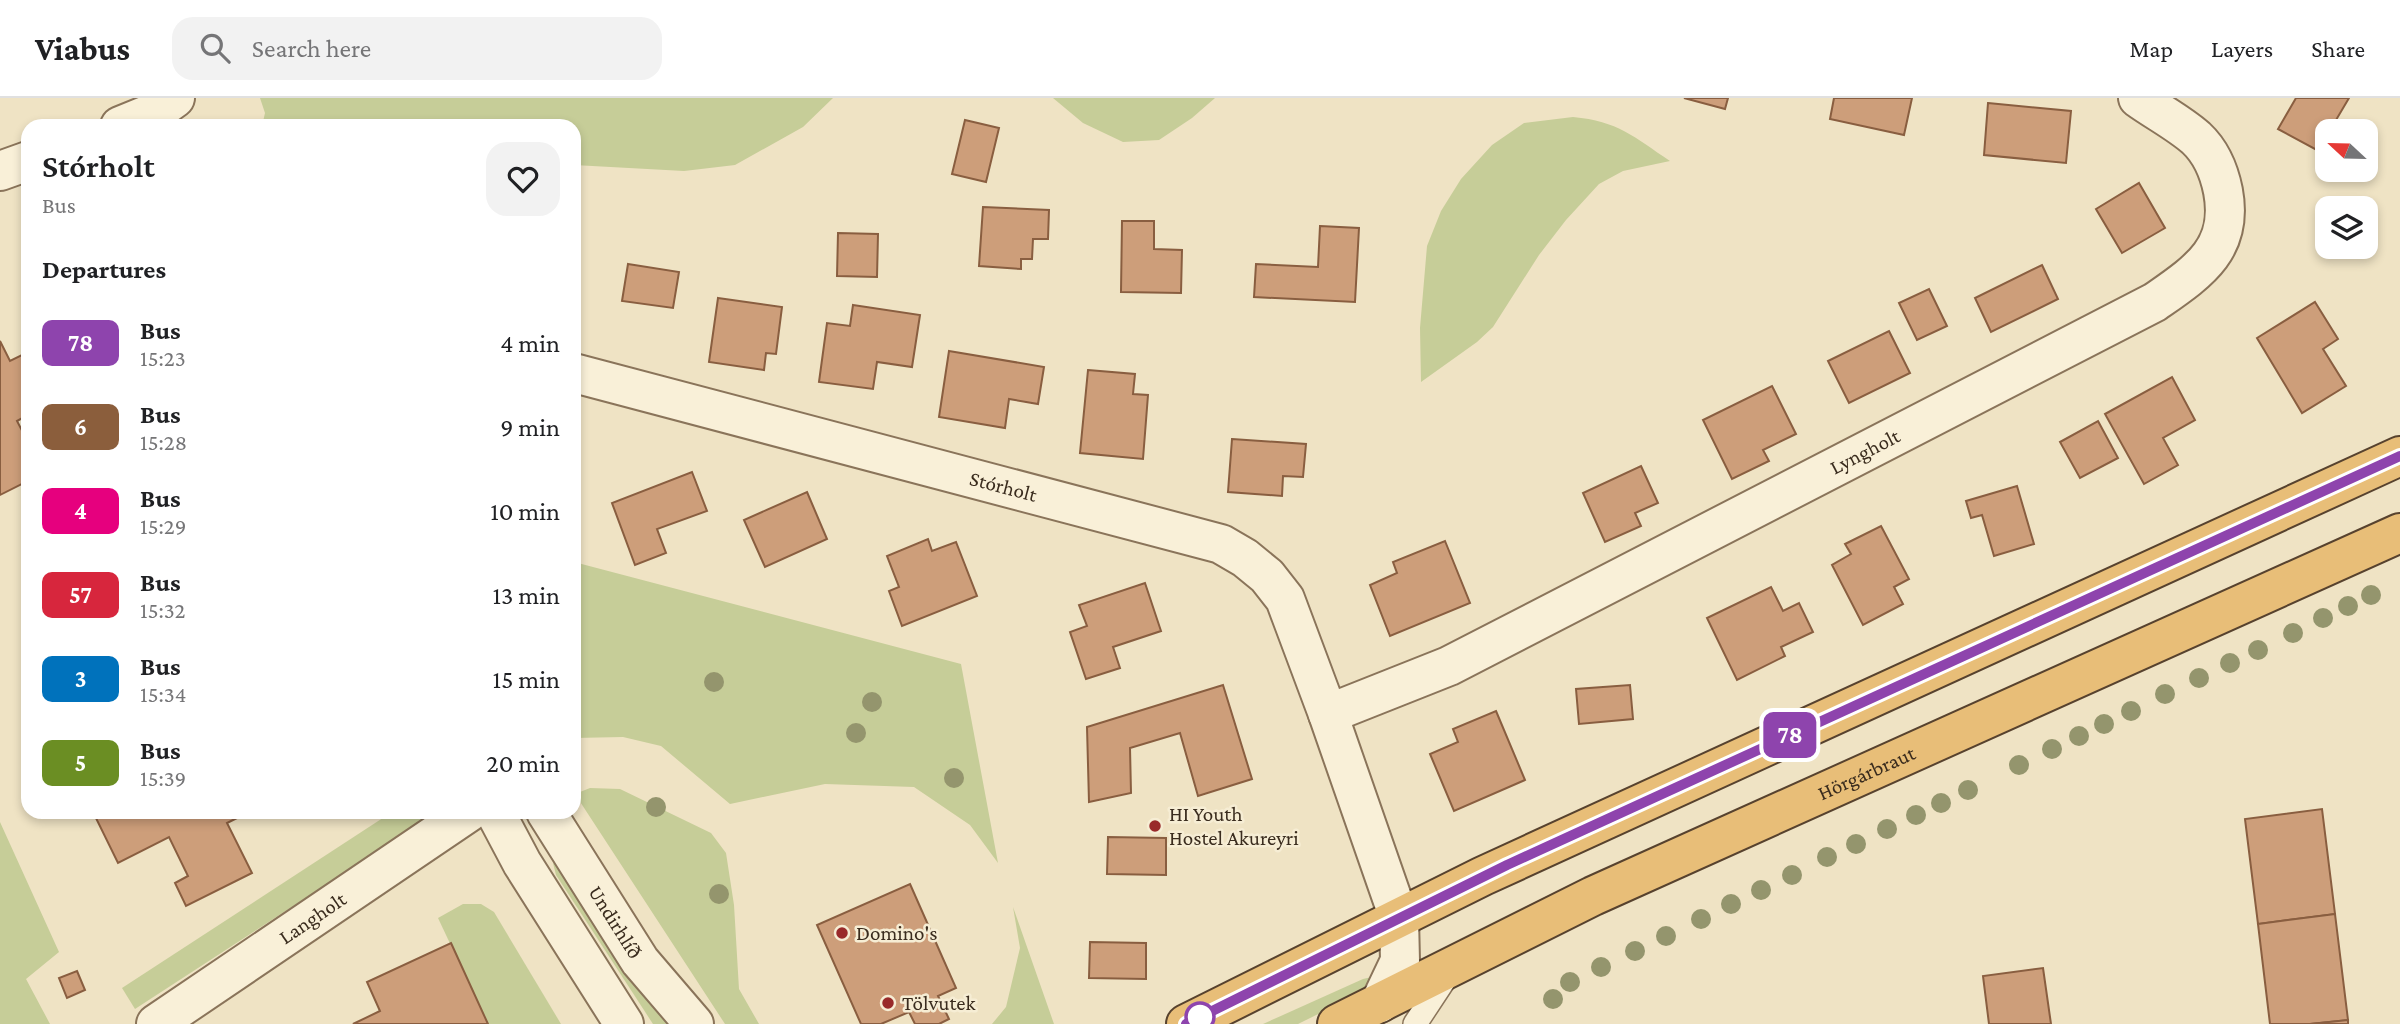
<!DOCTYPE html>
<meta charset="utf-8">
<style>
body{margin:0;font-family:"Crimson Pro",serif;background:#f2f2f2;color:#202124;height:100vh;display:flex;flex-direction:column;font-size:26px;white-space:nowrap}
*{box-sizing:border-box;margin:0}
p{font-size:23px;color:#757577}
.icon{flex:none;width:38px;height:38px;fill:none;stroke:currentColor;stroke-width:2;stroke-linecap:round;stroke-linejoin:round}
.map{position:relative;flex:1;overflow:hidden}
.drawer{position:absolute;left:21px;top:21px;width:560px;height:700px;display:flex;flex-direction:column;background:#fff;border-radius:21px;box-shadow:0 4px 10px #0003}
.drawer>*{flex:none}
.badge{padding:0 14px;border-radius:10px;font-size:24px;line-height:46px}
.needle{width:46px;rotate:292deg}
.fabs{position:absolute;left:2315px;top:21px;display:grid;gap:14px}
.fabs a{display:grid;place-items:center;width:63px;height:63px;border-radius:14px;background:#fff;box-shadow:0 4px 10px #0003;font-size:35px}
.map>.badge{position:absolute;translate:-50% -50%;box-shadow:0 0 0 4px #fff}
h2{padding:0 21px;font-size:26px;line-height:63px}
.round{display:grid;place-items:center;flex:none;width:74px;height:74px;border-radius:21px;background:#f2f2f2}
.overview{display:flex;align-items:center;justify-content:space-between;height:119px;padding:0 21px}
h1{font-size:33px;font-weight:600;line-height:52px}
ul{padding:0;list-style:none}
li{display:flex;align-items:center;gap:21px;height:84px;padding:0 21px}
li div{flex:1}
li b{display:block;font-size:26px}
li em{font-style:normal}
li .badge{min-width:77px;font-weight:700;text-align:center}
header{display:flex;align-items:center;gap:42px;box-sizing:border-box;height:98px;padding:0 35px;background:#fff;border-bottom:2px solid #e0e0e0}
header strong{font-size:33px}
nav{display:flex;gap:38px;margin-inline-start:auto;font-size:24px}
.search{width:490px;height:63px;background:#f2f2f2;display:flex;align-items:center;gap:18px;box-sizing:border-box;padding:0 24px;border-radius:21px;color:#757577;font-size:26px}
.map>svg:first-child{display:block}
</style>
<header>
<strong>Viabus</strong>
<div class="search"><svg class="icon" aria-label="search" viewBox="0 0 24 24"><circle cx="10" cy="10" r="6"/><path d="M15 15l6 6"/></svg>Search here</div>
<nav><a>Map</a><a>Layers</a><a>Share</a></nav>
</header>
<div class="map">
<svg width="2400" height="926" viewBox="0 0 2400 926">
<rect width="100%" height="100%" fill="#efe3c4"/>
<g fill="#c6cd98">
<polygon points="260,0 833,0 803,29 735,67 684,73 574,67 574,28 262,28 265,15"/>
<polygon points="1053,0 1215,0 1192,20 1159,42 1123,44 1083,25"/>
<path d="M1573,19C1618,23 1634,39 1670,63L1623,73L1599,86L1566,122L1539,157L1493,229L1477,244L1421,284L1420,230L1427,148L1441,113L1461,81L1492,47L1524,25Z"/>
<polygon points="574,464 961,566 998,765 970,727 914,689 825,686 730,706 661,648 623,639 574,640"/>
<polygon points="590,690 620,691 711,735 726,755 734,807 739,891 759,926 725,926 575,696"/>
<polygon points="392,714 428,714 421,725 135,911 122,890"/>
<polygon points="0,724 59,854 26,881 50,926 0,926"/>
<polygon points="553,765 566,772 671,926 653,926 556,777"/>
<polygon points="463,806 481,806 494,814 561,926 488,926 438,820"/>
<polygon points="1013,809 1054,926 992,926 1006,909 1020,850"/>
<polygon points="1389,875 1369,891 1298,926 1263,926 1363,881"/>
</g>
<g fill="#cd9e7a" stroke="#895e40" stroke-width="2">
<polygon points="1684,0 1728,0 1725,11"/>
<polygon points="1834,0 1912,0 1904,37 1830,21"/>
<polygon points="2296,0 2349,0 2336,22 2357,33 2328,33 2328,58 2278,31"/>
<polygon points="1988,5 2071,13 2066,65 1984,57"/>
<polygon points="965,22 999,30 986,84 952,76"/>
<polygon points="2139,85 2165,130 2122,155 2096,111"/>
<polygon points="983,109 1049,112 1048,141 1033,141 1032,161 1021,161 1021,171 979,168"/>
<polygon points="1122,123 1154,123 1154,151 1182,152 1181,195 1121,194"/>
<polygon points="1320,128 1359,130 1355,204 1254,199 1256,166 1318,169"/>
<polygon points="838,135 878,136 877,179 837,178"/>
<polygon points="628,166 679,174 673,210 622,203"/>
<polygon points="2042,167 2058,201 1991,234 1975,200"/>
<polygon points="1929,191 1947,228 1917,242 1899,205"/>
<polygon points="718,200 782,209 776,256 766,255 764,272 709,264"/>
<polygon points="2315,204 2338,241 2323,251 2346,288 2302,315 2257,240"/>
<polygon points="853,207 920,217 912,269 877,264 873,291 819,284 827,225 850,228"/>
<polygon points="1889,233 1910,275 1849,305 1828,263"/>
<polygon points="0,243 10,263 28,254 28,317 17,323 28,344 28,383 0,397"/>
<polygon points="949,253 1044,269 1038,306 1009,301 1005,330 939,319"/>
<polygon points="1088,272 1135,276 1133,296 1148,297 1143,361 1080,355"/>
<polygon points="2172,279 2195,322 2163,340 2178,367 2144,386 2105,316"/>
<polygon points="1772,288 1796,336 1763,352 1769,363 1732,381 1703,322"/>
<polygon points="2098,323 2118,360 2080,380 2060,344"/>
<polygon points="1232,341 1306,346 1303,379 1283,378 1282,398 1228,394"/>
<polygon points="1641,368 1658,405 1635,415 1641,428 1605,444 1583,395"/>
<polygon points="692,374 707,413 657,431 666,455 635,467 612,405"/>
<polygon points="2017,388 2034,446 1994,458 1982,417 1971,420 1966,403"/>
<polygon points="807,394 827,441 765,469 744,422"/>
<polygon points="1881,428 1909,481 1894,489 1903,506 1863,527 1832,467 1851,456 1845,446"/>
<polygon points="928,441 932,453 956,444 977,498 902,528 889,493 899,489 887,458"/>
<polygon points="1445,443 1470,505 1390,538 1370,487 1397,475 1393,464"/>
<polygon points="1145,485 1161,533 1113,549 1120,570 1086,581 1070,534 1087,528 1079,507"/>
<polygon points="1771,489 1783,513 1799,505 1813,534 1781,549 1785,558 1737,582 1707,520"/>
<polygon points="1223,587 1252,681 1198,698 1180,635 1130,650 1131,695 1089,704 1087,629"/>
<polygon points="1630,587 1633,621 1579,626 1576,591"/>
<polygon points="1496,613 1525,682 1454,713 1430,656 1458,644 1453,631"/>
<polygon points="2322,711 2335,816 2258,826 2245,721"/>
<polygon points="93,714 249,714 227,725 252,775 186,808 175,785 188,778 169,739 118,765"/>
<polygon points="1108,739 1166,740 1166,777 1107,776"/>
<polygon points="910,786 956,890 938,898 949,921 939,926 915,926 909,914 881,926 861,926 817,827"/>
<polygon points="2335,816 2348,922 2310,926 2270,926 2258,826"/>
<polygon points="1090,844 1146,845 1146,881 1089,880"/>
<polygon points="451,845 488,926 353,926 380,913 367,884"/>
<polygon points="2043,870 2051,926 1989,926 1983,878"/>
<polygon points="77,873 85,892 67,900 59,880"/>
<polygon points="2348,922 2348,926 2310,926"/>
</g>
<g fill="none" stroke-linecap="round" stroke-linejoin="round">
<defs>
<polyline id="service" points="1415,926 1448,876"/>
<g id="minor">
<path id="s1" d="M574,275L1221,446L1245,460L1267,478L1285,501L1328,616L1399,820L1400,863L1380,905"/>
<path id="s2" d="M1328,616L1449,568L2155,204C2198,174 2234,151 2223,93C2219,73 2211,54 2196,40C2179,25 2156,13 2138,0"/>
<polyline points="495,714 522,765 624,926"/>
<path id="s3" d="M546,714L640,863L694,926"/>
<path id="s4" d="M156,926L469,714"/>
</g>
<g id="tertiary">
<polyline points="120,28 157,13 175,0"/>
<polyline points="0,73 28,63"/>
</g>
<g id="trunk">
<polyline points="1186,926 1483,778 2400,358"/>
<path id="s5" d="M1337,926L1593,798L2400,435"/>
</g>
</defs>
<use href="#service" stroke="#8a745a" stroke-width="26"/>
<use href="#minor" stroke="#8a745a" stroke-width="42"/>
<use href="#tertiary" stroke="#8a745a" stroke-width="42"/>
<use href="#trunk" stroke="#57422e" stroke-width="42"/>
<use href="#service" stroke="#f9f0d8" stroke-width="23"/>
<use href="#minor" stroke="#f9f0d8" stroke-width="38"/>
<use href="#tertiary" stroke="#f9f0d8" stroke-width="38"/>
<use href="#trunk" stroke="#e8be78" stroke-width="38"/>
</g>
<g fill="#94956d">
<circle cx="2371" cy="497" r="10"/>
<circle cx="2348" cy="508" r="10"/>
<circle cx="2323" cy="520" r="10"/>
<circle cx="2293" cy="535" r="10"/>
<circle cx="2258" cy="552" r="10"/>
<circle cx="2230" cy="565" r="10"/>
<circle cx="2199" cy="580" r="10"/>
<circle cx="714" cy="584" r="10"/>
<circle cx="2165" cy="596" r="10"/>
<circle cx="872" cy="604" r="10"/>
<circle cx="2131" cy="613" r="10"/>
<circle cx="2104" cy="626" r="10"/>
<circle cx="856" cy="635" r="10"/>
<circle cx="2079" cy="638" r="10"/>
<circle cx="2052" cy="651" r="10"/>
<circle cx="2019" cy="667" r="10"/>
<circle cx="954" cy="680" r="10"/>
<circle cx="1968" cy="692" r="10"/>
<circle cx="1941" cy="705" r="10"/>
<circle cx="656" cy="709" r="10"/>
<circle cx="1916" cy="717" r="10"/>
<circle cx="1887" cy="731" r="10"/>
<circle cx="1856" cy="746" r="10"/>
<circle cx="1827" cy="759" r="10"/>
<circle cx="1792" cy="777" r="10"/>
<circle cx="1761" cy="792" r="10"/>
<circle cx="719" cy="796" r="10"/>
<circle cx="1731" cy="806" r="10"/>
<circle cx="1701" cy="821" r="10"/>
<circle cx="1666" cy="838" r="10"/>
<circle cx="1635" cy="853" r="10"/>
<circle cx="1601" cy="869" r="10"/>
<circle cx="1570" cy="884" r="10"/>
<circle cx="1553" cy="901" r="10"/>
</g>
<g fill="none" stroke-linecap="round" stroke-linejoin="round">
<defs>
<polyline id="line" points="1186,926 1507,767 2400,358"/>
</defs>
<use href="#line" stroke="#fff" stroke-width="16"/>
<use href="#line" stroke="#8e44ad" stroke-width="10"/>
</g>
<g fill="#992a2a" stroke="#f6edd4" stroke-width="2.5">
<circle cx="1155" cy="728" r="7"/>
<circle cx="842" cy="835" r="7"/>
<circle cx="888" cy="905" r="7"/>
</g>
<circle fill="#fff" stroke="#8e44ad" stroke-width="3.5" cx="1200" cy="919" r="14"/>
<g text-anchor="middle" dominant-baseline="central" stroke-width="5" stroke-linejoin="round" paint-order="stroke">
<g font-size="21" fill="#3a2c1e" stroke="#f6edd4">
<text stroke="none"><textPath href="#s2" startOffset="598">Lyngholt</textPath></text>
<text stroke="none"><textPath href="#s1" startOffset="444">Stórholt</textPath></text>
<text stroke="none"><textPath href="#s5" startOffset="586">Hörgárbraut</textPath></text>
<text stroke="none"><textPath href="#s4" startOffset="189">Langholt</textPath></text>
<text stroke="none"><textPath href="#s3" startOffset="130">Undirhlíð</textPath></text>
</g>
<g font-size="21" fill="#3a2c1e" stroke="#f6edd4" text-anchor="start">
<text x="1169" y="716">HI Youth<tspan x="1169" dy="24">Hostel Akureyri</tspan></text>
<text x="856" y="835">Domino's</text>
<text x="902" y="905">Tölvutek</text>
</g>
</g>
</svg>
<div class="fabs">
<a><svg class="needle" viewBox="-14 -14 28 28"><path d="M0-13l5 13h-10z" fill="#e53935"/><path d="M0 13l5-13h-10z" fill="#757577"/></svg></a>
<a><svg class="icon" aria-label="layers" viewBox="0 0 24 24"><path d="M12 4l9 5-9 5-9-5zM3 14l9 5 9-5"/></svg></a>
</div>
<b class="badge" style="left:1790px;top:637px;background:#8e44ad;color:#fff">78</b>
<section class="drawer">
<div class="overview"><div><h1>Stórholt</h1><p>Bus</p></div><a class="round"><svg class="icon" aria-label="heart" viewBox="0 0 24 24"><path d="M12 20l-8-8c-3-5 5-10 8-4 3-6 11-1 8 4z"/></svg></a></div>
<h2>Departures</h2>
<ul>
<li><span class="badge" style="background:#8e44ad;color:#fff">78</span><div><b>Bus</b><p>15:23</p></div><em>4 min</em></li>
<li><span class="badge" style="background:#8b5e3c;color:#fff">6</span><div><b>Bus</b><p>15:28</p></div><em>9 min</em></li>
<li><span class="badge" style="background:#e6007e;color:#fff">4</span><div><b>Bus</b><p>15:29</p></div><em>10 min</em></li>
<li><span class="badge" style="background:#d7263d;color:#fff">57</span><div><b>Bus</b><p>15:32</p></div><em>13 min</em></li>
<li><span class="badge" style="background:#0072bc;color:#fff">3</span><div><b>Bus</b><p>15:34</p></div><em>15 min</em></li>
<li><span class="badge" style="background:#6b8e23;color:#fff">5</span><div><b>Bus</b><p>15:39</p></div><em>20 min</em></li>
</ul>
</section>
</div>
